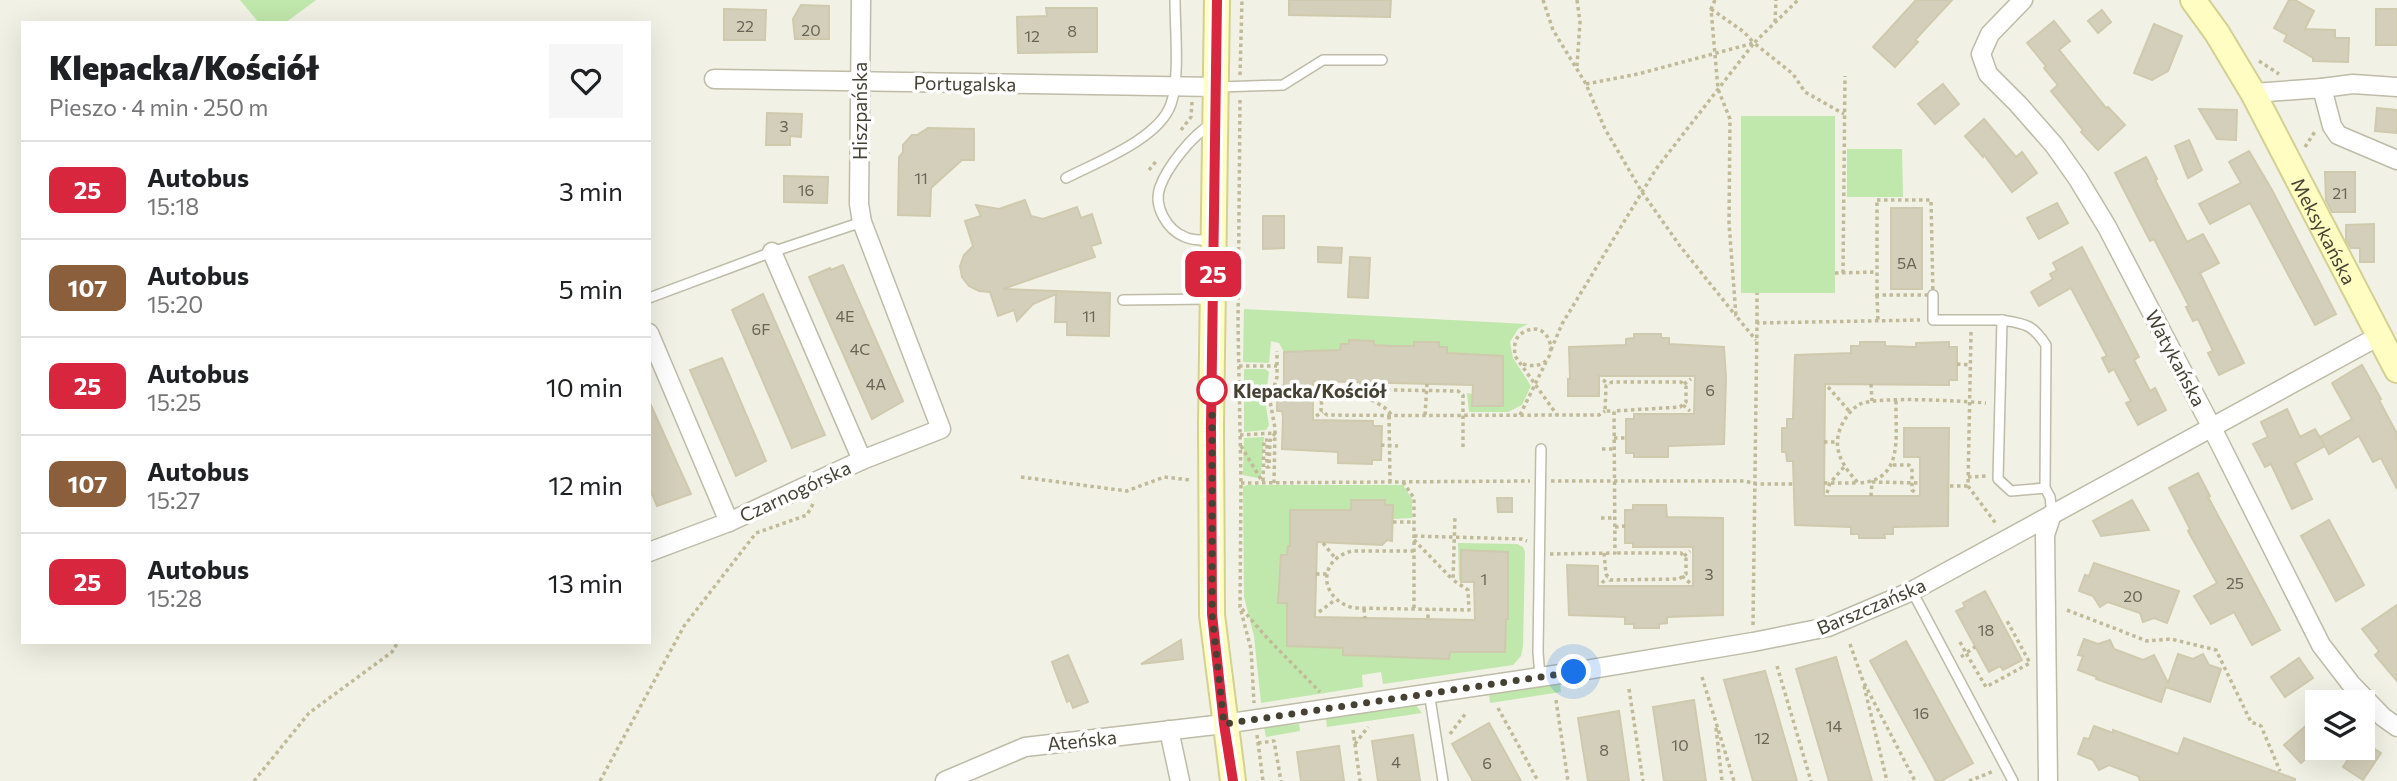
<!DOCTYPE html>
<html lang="pl">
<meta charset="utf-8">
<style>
body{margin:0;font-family:Commissioner,sans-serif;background:#f6f6f6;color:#202124;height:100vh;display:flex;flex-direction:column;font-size:26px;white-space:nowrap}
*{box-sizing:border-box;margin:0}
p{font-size:23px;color:#757577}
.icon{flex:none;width:38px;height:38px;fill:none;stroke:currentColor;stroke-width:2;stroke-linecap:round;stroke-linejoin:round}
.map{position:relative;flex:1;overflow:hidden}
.side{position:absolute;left:21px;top:21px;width:630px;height:623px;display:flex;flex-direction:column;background:#fff;border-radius:0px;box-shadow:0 7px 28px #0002}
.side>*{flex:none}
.badge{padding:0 14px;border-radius:10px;font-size:24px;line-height:46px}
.controls{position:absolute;left:2305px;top:690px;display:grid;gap:14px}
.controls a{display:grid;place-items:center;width:70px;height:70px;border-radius:0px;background:#fff;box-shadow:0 7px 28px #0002;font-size:35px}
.you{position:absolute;width:35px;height:35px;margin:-18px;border:5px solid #fff;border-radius:50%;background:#1a73e8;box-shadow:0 0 0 10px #1a73e833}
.map>.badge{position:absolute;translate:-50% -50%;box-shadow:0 0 0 4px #fff}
.round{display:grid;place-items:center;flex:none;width:74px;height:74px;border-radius:0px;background:#f6f6f6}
.headline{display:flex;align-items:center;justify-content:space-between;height:119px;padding:0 28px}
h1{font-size:33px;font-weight:800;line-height:52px}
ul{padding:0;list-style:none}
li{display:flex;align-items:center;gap:21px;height:98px;padding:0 28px;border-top:2px solid #e0e0e0}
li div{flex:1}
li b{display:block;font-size:26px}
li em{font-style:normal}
li .badge{min-width:77px;font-weight:700;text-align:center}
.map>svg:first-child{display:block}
</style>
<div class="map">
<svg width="2397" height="781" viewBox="0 0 2397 781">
<rect width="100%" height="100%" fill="#f2f1e5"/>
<g fill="#c0e7ac">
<polygon points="240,0 316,0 285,23 259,23"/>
<rect x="1741" y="116" width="94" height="177"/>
<polygon points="1847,149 1902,149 1903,197 1847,197"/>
<polygon points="1244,309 1528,324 1518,329 1510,342 1513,358 1531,386 1522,405 1508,412 1469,412 1467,393 1472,394 1473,406 1503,406 1504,389 1470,353 1447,353 1447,347 1439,347 1439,342 1414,342 1414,346 1383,352 1383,345 1374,345 1374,341 1350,340 1349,344 1341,344 1340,350 1317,350 1316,352 1284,352 1279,343 1271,341 1269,363 1243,362"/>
<polygon points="1244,369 1265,369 1269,372 1265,401 1269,425 1266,430 1244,432"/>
<polygon points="1264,437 1261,475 1257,478 1243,475 1244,438"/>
<polygon points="1247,485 1403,485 1412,499 1412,518 1393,519 1393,506 1385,505 1385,501 1351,500 1351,510 1323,510 1323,512 1290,510 1290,546 1288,546 1287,555 1281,555 1279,603 1287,603 1287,617 1320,648 1343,648 1343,655 1448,659 1450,652 1505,652 1509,585 1475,550 1462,550 1461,582 1459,580 1458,543 1517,544 1523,547 1525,552 1523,646 1521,656 1513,665 1383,684 1381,672 1362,675 1363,687 1261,703 1254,636 1244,597 1243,487"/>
<polygon points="1560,683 1561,692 1490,703 1489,694"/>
<polygon points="1415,704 1422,713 1327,727 1326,719"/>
<polygon points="1299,724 1300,731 1266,737 1264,727"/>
</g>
<g fill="#d4cfba" stroke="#cfc9ad" stroke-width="2">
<polygon points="1289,0 1391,0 1390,17 1289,15"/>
<polygon points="1916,0 1952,0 1915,40 1918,42 1895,67 1873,47"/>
<polygon points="2289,0 2295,0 2314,11 2305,29 2335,30 2335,38 2349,38 2348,62 2313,61 2313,58 2284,41 2287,35 2274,28"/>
<polygon points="801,5 829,6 829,39 795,39 793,19"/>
<polygon points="1046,8 1097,8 1097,52 1018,53 1017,17 1047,16"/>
<polygon points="724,9 766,10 765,40 724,40"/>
<rect x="2376" y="9" width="21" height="36"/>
<polygon points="2102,10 2111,22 2098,33 2088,21"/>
<polygon points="2054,21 2070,41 2059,50 2106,108 2108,107 2125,125 2098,150 2081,132 2083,130 2051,91 2058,85 2044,68 2046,66 2027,43"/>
<polygon points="2154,24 2182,36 2168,71 2152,80 2134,73"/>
<polygon points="1943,84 1959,104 1935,124 1918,104"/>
<polygon points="2377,108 2397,110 2397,133 2375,131"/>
<polygon points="2199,109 2237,110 2236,140 2217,139"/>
<polygon points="767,113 802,114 801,137 790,136 790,145 766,145"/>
<polygon points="1984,119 2016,157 2022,152 2037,173 2012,192 1984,155 1983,157 1965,136"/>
<polygon points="928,128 974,129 974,160 962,160 931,188 930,216 898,215 899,157 903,152 903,145 912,135 917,135"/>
<polygon points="2189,140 2202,170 2188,178 2175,146"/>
<polygon points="2249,151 2272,190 2336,314 2315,325 2250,203 2210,224 2199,204 2241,183 2229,162"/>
<polygon points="2146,157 2157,179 2155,180 2187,242 2203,234 2219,263 2200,273 2244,363 2219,375 2208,353 2213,351 2198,319 2193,321 2186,307 2189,306 2154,239 2150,241 2115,173"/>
<polygon points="2325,172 2355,172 2355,212 2332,212 2326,200"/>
<polygon points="784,176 828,177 827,203 784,202"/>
<polygon points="1025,200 1031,216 1043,219 1077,207 1081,218 1092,214 1101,243 1091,246 1095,257 1003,289 1110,293 1109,336 1067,335 1067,322 1055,322 1056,294 1033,304 1017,321 1014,310 998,316 990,292 979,291 969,286 962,277 960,266 964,255 973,246 965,221 981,216 976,205 999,209"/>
<polygon points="2057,203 2068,223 2039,239 2027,218"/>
<rect x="1891" y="208" width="31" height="81"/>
<polygon points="1263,216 1284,216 1284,248 1263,249"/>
<polygon points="2374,224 2374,262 2360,262 2360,248 2351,248 2346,240 2346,225"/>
<polygon points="1318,247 1342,248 1341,263 1318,262"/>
<polygon points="2082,247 2139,357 2134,360 2150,391 2155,388 2166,410 2138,425 2126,403 2131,401 2114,369 2109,372 2102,358 2107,356 2071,288 2039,306 2031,292 2053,279 2050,274 2057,270 2053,263"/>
<polygon points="1350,257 1370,258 1368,298 1348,297"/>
<polygon points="843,265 903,401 872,419 809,277 830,268 831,270"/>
<polygon points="763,294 825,435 792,448 732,310"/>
<polygon points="1634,334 1661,334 1661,338 1669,338 1669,344 1724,347 1726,378 1724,444 1668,446 1668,457 1634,457 1634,453 1626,453 1626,419 1634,419 1634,414 1694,414 1695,376 1599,376 1599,396 1568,396 1568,379 1570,379 1569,347 1626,345 1626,339 1634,338"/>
<polygon points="1349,340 1374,341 1374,345 1392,346 1414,346 1414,342 1439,342 1439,347 1447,347 1447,353 1503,356 1503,406 1472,406 1473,385 1313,381 1313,420 1373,421 1373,426 1382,426 1381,460 1372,460 1372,464 1338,463 1338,452 1282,449 1283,417 1282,411 1277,411 1277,390 1282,390 1284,383 1284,352 1340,350 1341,344 1349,344"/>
<polygon points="1860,342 1885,342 1885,346 1916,347 1916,343 1949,342 1949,347 1957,347 1957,380 1949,380 1949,385 1825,384 1824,496 1920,496 1920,457 1904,457 1904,428 1949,428 1948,526 1893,527 1893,534 1884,534 1885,538 1859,538 1859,534 1851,534 1851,527 1795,525 1793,461 1787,461 1786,452 1782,452 1782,428 1787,428 1787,419 1793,419 1795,355 1851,353 1851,346 1860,346"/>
<polygon points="722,358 766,461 736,476 690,370"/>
<polygon points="2362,365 2381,399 2379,400 2397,434 2397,489 2381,458 2373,462 2359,436 2329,454 2320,437 2352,419 2332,383"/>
<polygon points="649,401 691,494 657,506 649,487"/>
<polygon points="2287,409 2300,437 2315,429 2325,446 2295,463 2312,499 2292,509 2271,464 2265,467 2253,444 2268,437 2261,422"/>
<polygon points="2198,473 2210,496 2208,497 2280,630 2252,645 2234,612 2211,624 2194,596 2217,583 2188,531 2190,529 2169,488"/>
<polygon points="1497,498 1512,498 1512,512 1498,512"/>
<polygon points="1351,500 1385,500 1385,505 1393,505 1392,541 1387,540 1382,545 1317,542 1315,617 1475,620 1474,582 1461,582 1461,550 1508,552 1508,619 1506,619 1505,652 1450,652 1449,659 1343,655 1343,648 1287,646 1287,603 1278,603 1281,555 1287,555 1288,546 1290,546 1290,510 1351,510"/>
<polygon points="2132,500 2149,530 2101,536 2093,521"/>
<polygon points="1633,505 1666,505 1667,517 1723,518 1723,615 1667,617 1667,623 1659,624 1659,628 1634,628 1634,624 1625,624 1625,617 1569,615 1567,565 1598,566 1598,586 1693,586 1693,547 1633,547 1633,543 1625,543 1625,510 1633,510"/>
<polygon points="2329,520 2364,585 2336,601 2301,536"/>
<polygon points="2094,563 2179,591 2167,623 2154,618 2143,622 2140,613 2108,602 2100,607 2093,596 2079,591 2085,575 2089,576"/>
<polygon points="1985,591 2022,660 2003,670 2000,666 1989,672 1956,611 1965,607 1963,603"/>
<polygon points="2397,605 2397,681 2375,655 2379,651 2362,629"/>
<polygon points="2084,639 2098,644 2110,640 2114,649 2143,660 2154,655 2168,683 2178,654 2193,659 2203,654 2209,665 2221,669 2210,702 2166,687 2161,702 2096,679 2097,677 2078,670 2083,656 2078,655"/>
<polygon points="1181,640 1183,659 1141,664"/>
<polygon points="1906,641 1973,763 1941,781 1936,781 1870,661"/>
<polygon points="1068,655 1088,702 1073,708 1070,700 1067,702 1052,662"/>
<polygon points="1836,657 1872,781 1829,781 1796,669"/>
<polygon points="2299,658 2313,678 2285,697 2271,677"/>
<polygon points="1765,671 1768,681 1797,781 1753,781 1724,680"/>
<polygon points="1694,700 1706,781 1664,781 1653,707"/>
<polygon points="1619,711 1629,781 1588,781 1578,718"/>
<polygon points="2317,716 2317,749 2301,763 2284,745"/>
<polygon points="1489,723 1521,781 1473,781 1452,744"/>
<polygon points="2094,726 2113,733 2113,730 2178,754 2184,738 2295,779 2295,781 2140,781 2138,776 2109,765 2099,770 2093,760 2078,754 2084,738 2089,739"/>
<polygon points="1413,735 1420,781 1378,781 1372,741"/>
<polygon points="2362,741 2381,753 2363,780 2343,767 2356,747 2362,747"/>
<polygon points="1339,746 1344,781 1301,781 1297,752"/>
</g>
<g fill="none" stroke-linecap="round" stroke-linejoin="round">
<defs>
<g id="lane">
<polyline points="1219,87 1283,85 1323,60 1382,60"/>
<path d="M1212,124C1193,134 1167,167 1160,187C1153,206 1167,230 1185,237C1193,241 1203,240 1212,240"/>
<path d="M1066,178C1097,162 1159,139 1171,104C1180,78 1175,29 1175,0"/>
<polyline points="1933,295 1933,320 2002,320"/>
<polyline points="649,298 772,252 862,222"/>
<polyline points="1123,300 1211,299"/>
<path d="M2045,488L2011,491L1998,479L2002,320C2026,324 2032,324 2046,345L2045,488L2050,497L2052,514"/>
<polyline points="1912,591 2013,781"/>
<polyline points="1540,677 1538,652 1541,449"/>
<polyline points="1429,692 1443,781"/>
</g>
<g id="street">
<polyline points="2023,0 1990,34 1981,54 1988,74 2018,104 2054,145 2078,179 2107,227 2211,426 2321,645 2351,684 2383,717 2397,727"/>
<polyline points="714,79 1216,87"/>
<polyline points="2322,88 2353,84 2397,87"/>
<polyline points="2253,93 2322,88 2332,126 2338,135 2397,160"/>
<polyline points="772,252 862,460"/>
<polyline points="649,333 729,522"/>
<polyline points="649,552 729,522 862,460 941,429 862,222 859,204 861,0"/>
<polyline points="1169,730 1180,781"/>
<polyline points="945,781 1025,747 1224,724 1574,672 1753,642 1828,627 1912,591 2379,336"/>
<polyline points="2048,781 2045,535 2052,514"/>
</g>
<g id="secondary">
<polyline points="1217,0 1211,425 1212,615 1233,781"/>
<path id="s1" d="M2193,0L2217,33L2253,93L2397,370"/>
</g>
</defs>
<use href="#lane" stroke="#bebba7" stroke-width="12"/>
<use href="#street" stroke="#bebba7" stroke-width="21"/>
<use href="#secondary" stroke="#d3d094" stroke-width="28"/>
<g stroke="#c0ba98" stroke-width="3.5" stroke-dasharray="3.5 3.5" stroke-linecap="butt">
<polyline points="1543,0 1553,30 1586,84 1605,129 1642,192 1680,246 1736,316"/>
<polyline points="1577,0 1580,22 1577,66"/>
<polyline points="1715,0 1711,9 1718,89 1730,119 1729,223 1736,316 1756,340"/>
<polyline points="1711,9 1744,32 1754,43 1798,0"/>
<polyline points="1775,22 1776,0"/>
<polyline points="2259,61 2279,74"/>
<polyline points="1240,75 1242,0"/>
<polyline points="1586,84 1638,74 1754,43"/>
<polyline points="1240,100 1238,324 1241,483 1240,607 1251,649 1254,703"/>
<polyline points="1181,130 1191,117 1192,102"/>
<polyline points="2305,147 2316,130"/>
<polyline points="1149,170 1157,160"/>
<polygon points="1877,200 1931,200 1933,295 1877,295"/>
<polyline points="1835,273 1877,272"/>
<polyline points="1843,273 1845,76"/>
<polyline points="1877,295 1878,321"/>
<polyline points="1757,323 1757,293"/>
<polyline points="1971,332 1968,486 1997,525"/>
<polyline points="1551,350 1562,324 1656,169 1754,43 1793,74 1805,92 1844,114"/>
<path d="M1523,364C1565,376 1554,315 1524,332C1514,337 1514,346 1515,356L1557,415"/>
<polyline points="1957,364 1971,365"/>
<polyline points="1239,366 1277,366"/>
<polyline points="1603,380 1609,384"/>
<path d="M1361,383C1360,402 1383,400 1392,416"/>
<polyline points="1684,384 1691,379"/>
<polyline points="1871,384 1872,401"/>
<polyline points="1318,385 1325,392"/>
<polyline points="1828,387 1850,412"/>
<path d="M1896,401C1895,436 1905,481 1858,483C1844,467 1832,451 1840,429C1844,419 1851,409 1860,404C1880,396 1962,401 1986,403"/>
<polyline points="1683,405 1690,411"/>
<polyline points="1425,415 1427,384"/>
<polyline points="1520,415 1546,362"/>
<polyline points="1316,416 1323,412"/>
<polyline points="1389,416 1390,482"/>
<polyline points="1240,435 1275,433 1270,441 1269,467 1267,467 1267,440 1264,440 1263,483"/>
<polyline points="1614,438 1626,438"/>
<polyline points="1824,442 1837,442"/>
<polyline points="1381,445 1398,446"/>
<polyline points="1241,446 1262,481"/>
<path d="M1463,447V395L1458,391L1328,389L1322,395L1321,410L1327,415C1418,416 1509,415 1599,415L1605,411"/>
<polyline points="1602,449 1614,449"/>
<polyline points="1893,465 1909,465 1912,468 1912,490 1916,493"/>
<polyline points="1021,477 1127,491 1164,477 1190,480"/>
<polyline points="1968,477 1987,476"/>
<polyline points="1551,481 1745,481 1756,484 1793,484"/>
<polyline points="1403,482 1414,498 1414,609"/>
<polyline points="1241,483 1530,481"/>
<polyline points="1274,483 1275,428 1270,401 1277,377 1277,351"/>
<polyline points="1824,483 1858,483"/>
<polyline points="1950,486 1968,486"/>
<polyline points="1827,493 1830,483 1844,467"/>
<polyline points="1871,496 1872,482 1920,483"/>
<polyline points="1601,518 1615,518"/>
<polyline points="1393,522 1414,522"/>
<polyline points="1615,527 1625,526"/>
<polyline points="1414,536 1521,539 1527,541"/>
<polyline points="1414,540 1453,580"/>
<polyline points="1323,543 1335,558"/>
<path d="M1414,551H1352C1316,560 1320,600 1354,608L1469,610L1468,590L1453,580L1455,516"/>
<polyline points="1604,553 1606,574 1610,580 1679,579 1686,574 1686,559 1681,553 1616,553"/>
<polyline points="1550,554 1615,553 1614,411 1680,407 1686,402 1686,387 1681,382 1612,382 1606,386 1605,411 1614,411"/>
<polyline points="1684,556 1690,551"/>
<polyline points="1316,574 1328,574"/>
<polyline points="1682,576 1690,583"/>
<polyline points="1602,583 1607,577"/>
<polyline points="1242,609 1268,639 1320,692"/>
<polyline points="1364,609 1365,618"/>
<polyline points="2067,610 2147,641 2171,639 2216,650 2251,722 2261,726 2280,771"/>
<polyline points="1319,612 1335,600"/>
<polyline points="1428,618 1428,609"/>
<polyline points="1753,625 1757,323 1920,320"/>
<polyline points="1960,642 1966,653 1975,647"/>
<polyline points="1850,644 1863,681 1915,781"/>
<polyline points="1961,657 1966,653 1986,687 2030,663 2006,619"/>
<polyline points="1777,666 1811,781"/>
<polyline points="1702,677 1734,781"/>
<polyline points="1864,686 1887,781"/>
<polyline points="1629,689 1643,781"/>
<polyline points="1556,700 1568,781"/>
<polyline points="1498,708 1538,781"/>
<polyline points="1716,728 1722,781"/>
<polyline points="1353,730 1360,781"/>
<polyline points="1450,734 1466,713"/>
<polyline points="1257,735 1263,781"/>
<polyline points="1258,743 1274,741 1281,781"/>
<polyline points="1355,744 1368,727"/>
<polyline points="254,781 309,713 392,652 398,642"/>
<polyline points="600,781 684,626 756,533 807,515 814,502"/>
<polyline points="1969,781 1994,771"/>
</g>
<use href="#lane" stroke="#fff" stroke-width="9"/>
<use href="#street" stroke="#fff" stroke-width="18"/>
<use href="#secondary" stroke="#fffdc2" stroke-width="24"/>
</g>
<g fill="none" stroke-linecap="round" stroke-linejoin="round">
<defs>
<polyline id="line" points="1217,0 1211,425 1212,614 1224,724 1233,781"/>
</defs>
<use href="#line" stroke="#fff" stroke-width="16"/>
<use href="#line" stroke="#d7263d" stroke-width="10"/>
<polyline stroke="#454234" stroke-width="7" stroke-dasharray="0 12.6" points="1212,390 1212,614 1224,724 1574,672"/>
</g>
<circle fill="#fff" stroke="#d7263d" stroke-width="3.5" cx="1212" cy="390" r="14"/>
<g text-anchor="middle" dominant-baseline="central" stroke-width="7" stroke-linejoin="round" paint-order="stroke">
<g font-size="16" fill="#696556">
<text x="745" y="25">22</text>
<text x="811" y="29">20</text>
<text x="1072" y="30">8</text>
<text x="1032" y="35">12</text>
<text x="784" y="125">3</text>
<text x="921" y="177">11</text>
<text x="806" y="189">16</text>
<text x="2340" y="192">21</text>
<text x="1907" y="262">5A</text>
<text x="845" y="315">4E</text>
<text x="1089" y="315">11</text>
<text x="761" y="328">6F</text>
<text x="860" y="348">4C</text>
<text x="876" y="383">4A</text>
<text x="1710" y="389">6</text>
<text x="1709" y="573">3</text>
<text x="1484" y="578">1</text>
<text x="2235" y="582">25</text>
<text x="2133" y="595">20</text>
<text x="1986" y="629">18</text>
<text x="1921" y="712">16</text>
<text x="1834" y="725">14</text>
<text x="1762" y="737">12</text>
<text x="1680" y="744">10</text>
<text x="1604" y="749">8</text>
<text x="1396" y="761">4</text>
<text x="1487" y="762">6</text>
</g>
<g font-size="19" fill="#454234" stroke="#fff">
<text transform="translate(965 83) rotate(1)">Portugalska</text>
<text transform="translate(859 111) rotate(-90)">Hiszpańska</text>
<text stroke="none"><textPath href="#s1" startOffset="266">Meksykańska</textPath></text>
<text transform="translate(2176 358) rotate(62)">Watykańska</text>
<text transform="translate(795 491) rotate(-25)">Czarnogórska</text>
<text transform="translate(1871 606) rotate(-23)">Barszczańska</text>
<text transform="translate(1082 740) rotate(-6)">Ateńska</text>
</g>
<g font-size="19" font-weight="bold" fill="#454234" stroke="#fff" text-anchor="start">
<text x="1233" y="390">Klepacka/Kościół</text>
</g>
</g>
</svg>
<div class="controls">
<a><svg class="icon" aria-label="layers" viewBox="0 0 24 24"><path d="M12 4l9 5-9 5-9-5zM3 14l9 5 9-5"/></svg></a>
</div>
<div class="you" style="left:1574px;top:672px"></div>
<b class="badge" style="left:1213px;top:274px;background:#d7263d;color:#fff">25</b>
<section class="side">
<div class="headline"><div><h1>Klepacka/Kościół</h1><p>Pieszo · 4 min · 250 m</p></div><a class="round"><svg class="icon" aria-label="heart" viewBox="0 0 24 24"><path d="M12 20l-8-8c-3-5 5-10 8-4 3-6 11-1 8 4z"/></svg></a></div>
<ul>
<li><span class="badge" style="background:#d7263d;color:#fff">25</span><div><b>Autobus</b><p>15:18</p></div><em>3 min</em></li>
<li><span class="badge" style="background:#8b5e3c;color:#fff">107</span><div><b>Autobus</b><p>15:20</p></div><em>5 min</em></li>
<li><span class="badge" style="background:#d7263d;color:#fff">25</span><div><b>Autobus</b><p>15:25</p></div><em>10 min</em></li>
<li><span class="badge" style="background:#8b5e3c;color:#fff">107</span><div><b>Autobus</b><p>15:27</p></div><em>12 min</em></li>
<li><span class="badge" style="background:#d7263d;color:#fff">25</span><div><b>Autobus</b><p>15:28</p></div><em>13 min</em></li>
</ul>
</section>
</div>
